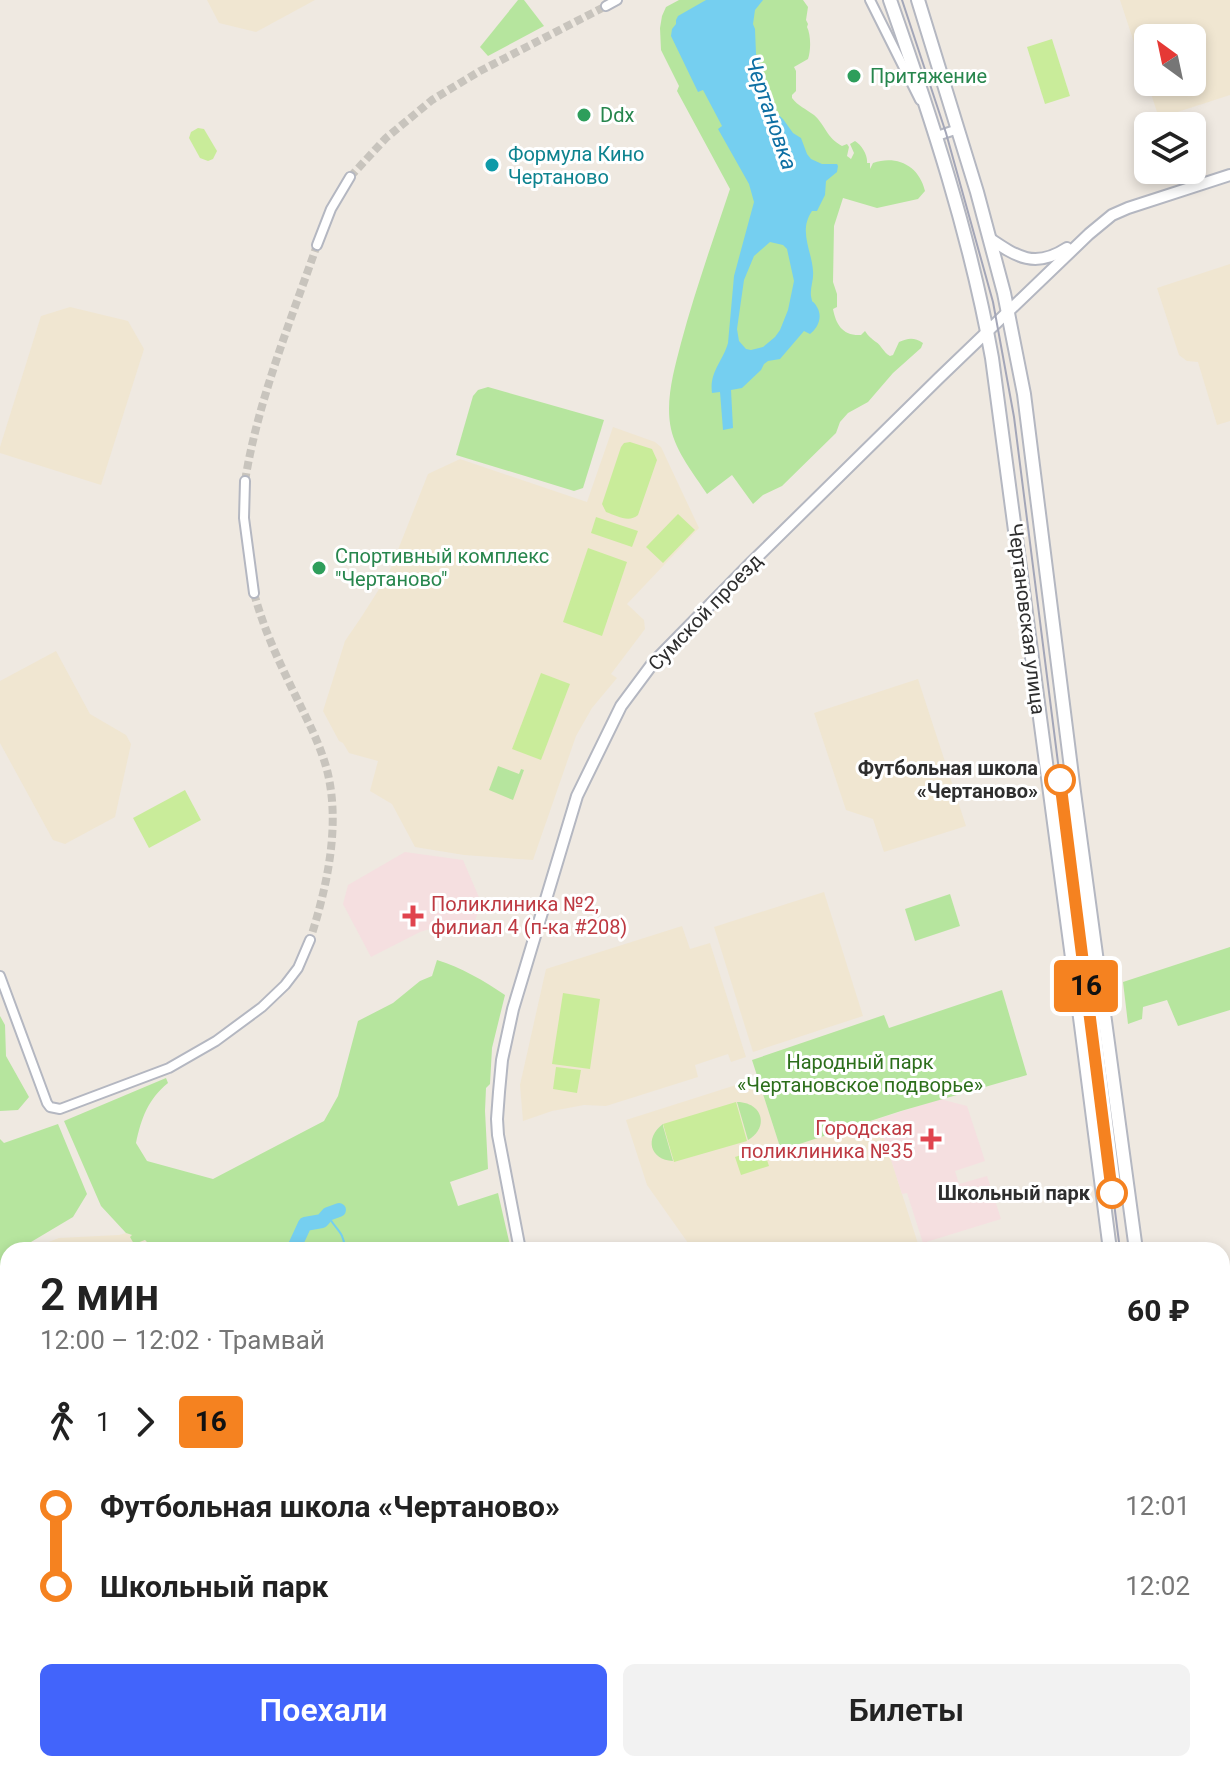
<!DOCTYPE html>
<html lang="ru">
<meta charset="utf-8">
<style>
body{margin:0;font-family:Roboto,sans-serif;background:#f2f2f2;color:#222;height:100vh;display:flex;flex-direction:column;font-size:30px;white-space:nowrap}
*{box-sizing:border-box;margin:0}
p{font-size:26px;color:#767676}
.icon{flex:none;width:44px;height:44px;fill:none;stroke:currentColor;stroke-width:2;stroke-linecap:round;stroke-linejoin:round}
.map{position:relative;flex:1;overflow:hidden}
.drawer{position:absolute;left:0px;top:1242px;width:1230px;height:530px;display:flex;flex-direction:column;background:#fff;border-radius:24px 24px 0 0;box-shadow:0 4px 12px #0003}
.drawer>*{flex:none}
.badge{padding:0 16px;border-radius:6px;font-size:28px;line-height:52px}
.needle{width:52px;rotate:327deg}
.tools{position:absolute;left:1134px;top:24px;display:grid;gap:16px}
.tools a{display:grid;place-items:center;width:72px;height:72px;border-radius:12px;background:#fff;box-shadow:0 4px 12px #0003;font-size:40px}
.map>.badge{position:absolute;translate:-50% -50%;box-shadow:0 0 0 4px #fff}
.legs{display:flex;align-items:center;gap:12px;height:88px;padding:0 40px;font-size:26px}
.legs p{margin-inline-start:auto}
.head{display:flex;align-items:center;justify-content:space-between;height:136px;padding:0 40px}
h1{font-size:44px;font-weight:600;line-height:60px}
.action{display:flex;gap:16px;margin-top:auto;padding:16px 40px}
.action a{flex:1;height:92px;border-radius:12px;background:#4264fb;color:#fff;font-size:32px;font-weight:600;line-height:92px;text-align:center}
.action a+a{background:#f2f2f2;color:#222}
ul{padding:0 40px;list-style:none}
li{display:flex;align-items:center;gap:28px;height:80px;font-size:30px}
li i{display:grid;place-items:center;width:12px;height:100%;margin:0 10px;background:currentColor}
li i::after{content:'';width:20px;height:20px;margin:-10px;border:6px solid;border-radius:50%;background:#fff}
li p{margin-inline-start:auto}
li:first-child i{background:linear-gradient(#0000 50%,currentColor 0)}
li:last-child i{background:linear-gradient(currentColor 50%,#0000 0)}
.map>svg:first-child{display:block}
</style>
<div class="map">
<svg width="1230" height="1771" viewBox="0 0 1230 1771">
<rect width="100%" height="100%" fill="#efe9e1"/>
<g fill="#f0e6d1" fill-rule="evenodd">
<polygon points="207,0 315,0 256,32 219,23"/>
<path d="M1120,0H1230V95L1159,118ZM1148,38H1192V82H1148Z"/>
<polygon points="1230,264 1230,421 1217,425 1198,362 1187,361 1179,355 1157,288"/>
<polygon points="70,307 128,321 144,349 101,485 0,453 0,447 41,316"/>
<polygon points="613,427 655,442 661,447 699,528 627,604 644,620 645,629 611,674 617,678 592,708 576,736 533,860 464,855 415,847 392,804 370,791 378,761 349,753 343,743 339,741 323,711 345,641 362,616 388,575 428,474 460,459 587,502"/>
<polygon points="56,651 90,714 126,735 131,744 115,817 65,844 53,840 0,743 0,681"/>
<polygon points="918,679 966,826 884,852 873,819 846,810 814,713"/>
<polygon points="824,892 863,1016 753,1052 714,927"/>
<polygon points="682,926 690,949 710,943 746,1057 731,1062 728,1054 695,1065 698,1077 606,1106 584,1105 552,1111 523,1121 520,1085 546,969"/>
<polygon points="758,1078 781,1150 878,1119 920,1250 693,1250 647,1185 626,1120"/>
<polygon points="126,1233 169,1250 43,1250 41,1245 59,1238 119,1235"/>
</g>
<g fill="#f5dfe0">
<polygon points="405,852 463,860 481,902 471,934 433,928 420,932 371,957 343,904 348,885"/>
<polygon points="940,1099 967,1106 985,1161 955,1171 959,1184 987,1176 1001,1219 923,1243 907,1193 902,1194 878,1119"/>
</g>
<g fill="#b6e59e">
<polygon points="518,0 524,0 544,26 488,56 480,47"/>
<path d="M679,0H803L808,7L806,20L808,24L807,27C811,35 811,50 808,59L794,67L796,71V91L792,95V98C798,106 806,109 814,115C826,126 826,137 842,146L847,144L849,147L847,156L851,159L854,153L850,144L855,141C862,145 868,156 867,163H870V169L873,163C896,155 919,165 925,191L918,199L877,208L843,198L834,226L833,282L837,294V307L833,309C836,324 842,336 861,335L865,331C869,337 871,338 876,342C882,346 883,352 890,356L893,355L899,342C908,338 914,337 923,343L921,348L893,373L868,402L848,413L840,422L836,433L782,486L763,495L753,504L732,475L707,494C694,474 676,452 671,429C665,401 674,370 681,343C695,291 713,240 730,189L677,91L679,86L661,50L660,28L662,16L666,7Z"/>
<polygon points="488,387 604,420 583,488 574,491 456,455 473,396 478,390"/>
<polygon points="498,766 519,774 521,769 524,770 513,800 489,790"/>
<polygon points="950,894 960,926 915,941 905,909"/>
<polygon points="1230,947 1230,1010 1178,1026 1167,1000 1143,1007 1142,1019 1128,1024 1123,982"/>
<path d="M437,960C461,967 484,981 505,995L492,1048L490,1084L486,1088L485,1111L488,1169L450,1182L458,1206L498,1193L511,1250H155L145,1240L134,1244L130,1237L132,1235L126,1233L101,1206L64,1121L166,1078L168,1083C148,1099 141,1119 136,1143L147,1161L213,1179L324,1121L338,1096L358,1021L393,1003L420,981L432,976Z"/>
<polygon points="1002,990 1027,1075 901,1111 781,1150 752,1060 884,1015 889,1028"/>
<polygon points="0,1016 5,1025 6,1056 29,1097 18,1110 0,1111"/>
<path d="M737,1102C762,1102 770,1127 748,1140Z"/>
<polygon points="58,1124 87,1194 73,1217 31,1242 34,1250 8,1250 8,1764 681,1764 678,1770 0,1771 0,1139 4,1143"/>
<path d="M663,1124V1126L673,1161C650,1160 644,1138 663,1124Z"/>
</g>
<g fill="#c9ec9a">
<polygon points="1052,39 1070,96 1045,104 1027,47"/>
<polygon points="198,128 204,129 217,151 213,159 208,161 200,158 189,138 191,132"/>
<path d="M630,442L652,449L657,460L638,515C629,523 617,516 606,512L602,504L621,447L624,443Z"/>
<polygon points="678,514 695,530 663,563 646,547"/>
<polygon points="596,517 638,531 632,547 591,533"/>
<polygon points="588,548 627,562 602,636 563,622"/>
<polygon points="541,673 570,684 541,760 512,749"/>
<polygon points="185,790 201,820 149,848 133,818"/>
<polygon points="563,993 600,999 590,1069 552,1064"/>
<polygon points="556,1067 581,1070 577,1093 553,1089"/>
<polygon points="736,1102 747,1141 674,1162 663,1124"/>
<polygon points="763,1148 769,1166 741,1175 735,1157"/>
</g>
<path fill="#75cff0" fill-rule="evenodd" d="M706,0H763L755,10L753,24L755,29L756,54L760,67L758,96L783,119L793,133L801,138L807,154L811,159L822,164H837L838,166L837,172L826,181L825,195L817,211H812C798,231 812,251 813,271C814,280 810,287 811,296C813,306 812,298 817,307C823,317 818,328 810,334L804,331L780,359L768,361L764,364L761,370L742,388L731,390L733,428L723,430L720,392L712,393C709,372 723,361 728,343L734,276L754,202L749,184L718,129L722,126L703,90L698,92L671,36L672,29L676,24V20L678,16ZM770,242L783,245L787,249L794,281L788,310L780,330L775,337L763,347L751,350L746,349L739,341L737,329L744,280L754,256Z"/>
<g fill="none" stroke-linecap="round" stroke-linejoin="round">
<g stroke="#75cff0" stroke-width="2">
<path d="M328,1214C332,1227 345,1232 344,1246L351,1249L361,1247L370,1250"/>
<polyline points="365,1771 368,1764"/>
</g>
<g stroke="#75cff0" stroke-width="14">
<polyline points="293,1250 305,1224 322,1221 328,1214 339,1210"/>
<polyline points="0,1625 8,1621"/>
</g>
<g stroke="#c8c4bd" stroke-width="8" stroke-dasharray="8 4" stroke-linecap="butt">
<polyline points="350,177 386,138 432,100 480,71 606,6"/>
<path d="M245,481C258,400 290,323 317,245"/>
<path d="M254,593C265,634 283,670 301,707C311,727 321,748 327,770C341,825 327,887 310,940"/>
</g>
<defs>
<g id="minor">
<polyline points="870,0 920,100"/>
<polyline points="606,6 617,0"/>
<polyline points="937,136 958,129"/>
<polyline points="317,245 331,209 350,177"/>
<polyline points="245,481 244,518 254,593"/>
<polyline points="0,976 47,1103 50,1107 60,1109 169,1068 216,1041 262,1007 285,985 298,968 310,940"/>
</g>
<g id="tertiary">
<path d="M989,238C1017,257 1035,269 1067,248"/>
<polyline points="520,1250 498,1135 497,1119 499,1092 502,1060 513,1009 577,796 621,706 653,663 750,564 939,378 1089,234 1112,215 1128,208 1230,175"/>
<polyline points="1222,1715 1230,1712"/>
<polyline points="698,1764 708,1771"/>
<polyline points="1054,1771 1074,1764"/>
</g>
<g id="secondary">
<path d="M890,0C931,117 970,235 992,358L1081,1025L1110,1250"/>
<polyline points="918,0 977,192 1004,293 1024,394 1074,792 1136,1250"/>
<polyline points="1222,1654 1230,1680"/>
<polyline points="1210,1764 1213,1771"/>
</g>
</defs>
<use href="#minor" stroke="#b4b7c1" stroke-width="12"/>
<use href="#tertiary" stroke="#b4b7c1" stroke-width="14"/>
<use href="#secondary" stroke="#b4b7c1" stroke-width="16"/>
<use href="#minor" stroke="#fff" stroke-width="8"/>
<use href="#tertiary" stroke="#fff" stroke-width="10"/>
<use href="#secondary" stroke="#fff" stroke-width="12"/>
<g stroke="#a3a6b8" stroke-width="2">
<polyline points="902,0 946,133 993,302 1014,417 1120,1250"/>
<polyline points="1222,1721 1230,1747"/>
</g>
</g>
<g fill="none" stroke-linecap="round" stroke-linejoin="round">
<defs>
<polyline id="line-1" points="1060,780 1112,1193"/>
</defs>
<use href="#line-1" stroke="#fff" stroke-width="18"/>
<use href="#line-1" stroke="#f58220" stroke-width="12"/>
</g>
<g fill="#2e9e5b" stroke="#fff" stroke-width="3">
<circle cx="854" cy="76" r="8"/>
<circle cx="584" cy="115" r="8"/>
<circle cx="319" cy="568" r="8"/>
</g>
<circle fill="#0f9aa8" stroke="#fff" stroke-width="3" cx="492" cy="165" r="8"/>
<g fill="#fff" stroke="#f58220" stroke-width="4">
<circle cx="1060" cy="780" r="14"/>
<circle cx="1112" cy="1193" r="14"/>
</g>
<g fill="#e0444e" stroke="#fff" stroke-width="3">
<path d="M409 904h8v8h8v8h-8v8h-8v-8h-8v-8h8z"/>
<path d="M927 1127h8v8h8v8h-8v8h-8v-8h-8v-8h8z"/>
</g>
<g text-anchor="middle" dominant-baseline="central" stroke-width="6" stroke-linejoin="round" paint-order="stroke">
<g font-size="20" fill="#27864d" stroke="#fff" text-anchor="start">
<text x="870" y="76">Притяжение</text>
<text x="600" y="115">Ddx</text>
<text x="335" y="556">Спортивный комплекс<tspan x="335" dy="23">"Чертаново"</tspan></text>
</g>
<g font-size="20" fill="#0d838f" stroke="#fff" text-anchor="start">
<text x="508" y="154">Формула Кино<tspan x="508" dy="23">Чертаново</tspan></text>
</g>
<g font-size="20" fill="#2e2e2e" stroke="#fff">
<text transform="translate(705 612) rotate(-46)">Сумской проезд</text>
<text transform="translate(1027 619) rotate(83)">Чертановская улица</text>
</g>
<g font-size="20" font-weight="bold" fill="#2e2e2e" stroke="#fff" text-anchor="end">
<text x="1038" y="768">Футбольная школа<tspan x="1038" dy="23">«Чертаново»</tspan></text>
<text x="1090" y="1193">Школьный парк</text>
</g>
<g font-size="20" fill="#be3a42" stroke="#fff" text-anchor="start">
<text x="431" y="904">Поликлиника №2,<tspan x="431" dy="23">филиал 4 (п-ка #208)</tspan></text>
<text x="913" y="1128" text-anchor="end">Городская<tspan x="913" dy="23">поликлиника №35</tspan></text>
</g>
<g font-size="20" fill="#2c6e1b" stroke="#fff">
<text x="860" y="1062">Народный парк<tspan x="860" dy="23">«Чертановское подворье»</tspan></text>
</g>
<g font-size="22" font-style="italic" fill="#0d6fa3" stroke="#fff">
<text transform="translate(771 113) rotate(71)">Чертановка</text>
</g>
</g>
</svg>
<div class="tools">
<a><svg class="needle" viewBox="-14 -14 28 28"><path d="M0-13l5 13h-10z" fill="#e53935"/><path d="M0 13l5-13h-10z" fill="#767676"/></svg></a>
<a><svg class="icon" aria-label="layers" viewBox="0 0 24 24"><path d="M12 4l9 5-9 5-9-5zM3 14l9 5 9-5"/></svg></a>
</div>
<b class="badge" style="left:1086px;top:986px;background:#f58220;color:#111">16</b>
<section class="drawer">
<div class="head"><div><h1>2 мин</h1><p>12:00 – 12:02 · Трамвай</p></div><b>60 ₽</b></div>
<div class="legs"><svg class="icon" aria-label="walk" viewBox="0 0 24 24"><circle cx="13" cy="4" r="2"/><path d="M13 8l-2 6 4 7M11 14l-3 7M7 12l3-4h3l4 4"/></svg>1<svg class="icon" aria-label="forward" viewBox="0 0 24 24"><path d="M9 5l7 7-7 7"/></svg><b class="badge" style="background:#f58220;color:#111">16</b></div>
<ul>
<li><i style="color:#f58220"></i><b>Футбольная школа «Чертаново»</b><p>12:01</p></li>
<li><i style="color:#f58220"></i><b>Школьный парк</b><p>12:02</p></li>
</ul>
<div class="action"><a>Поехали</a><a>Билеты</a></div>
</section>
</div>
